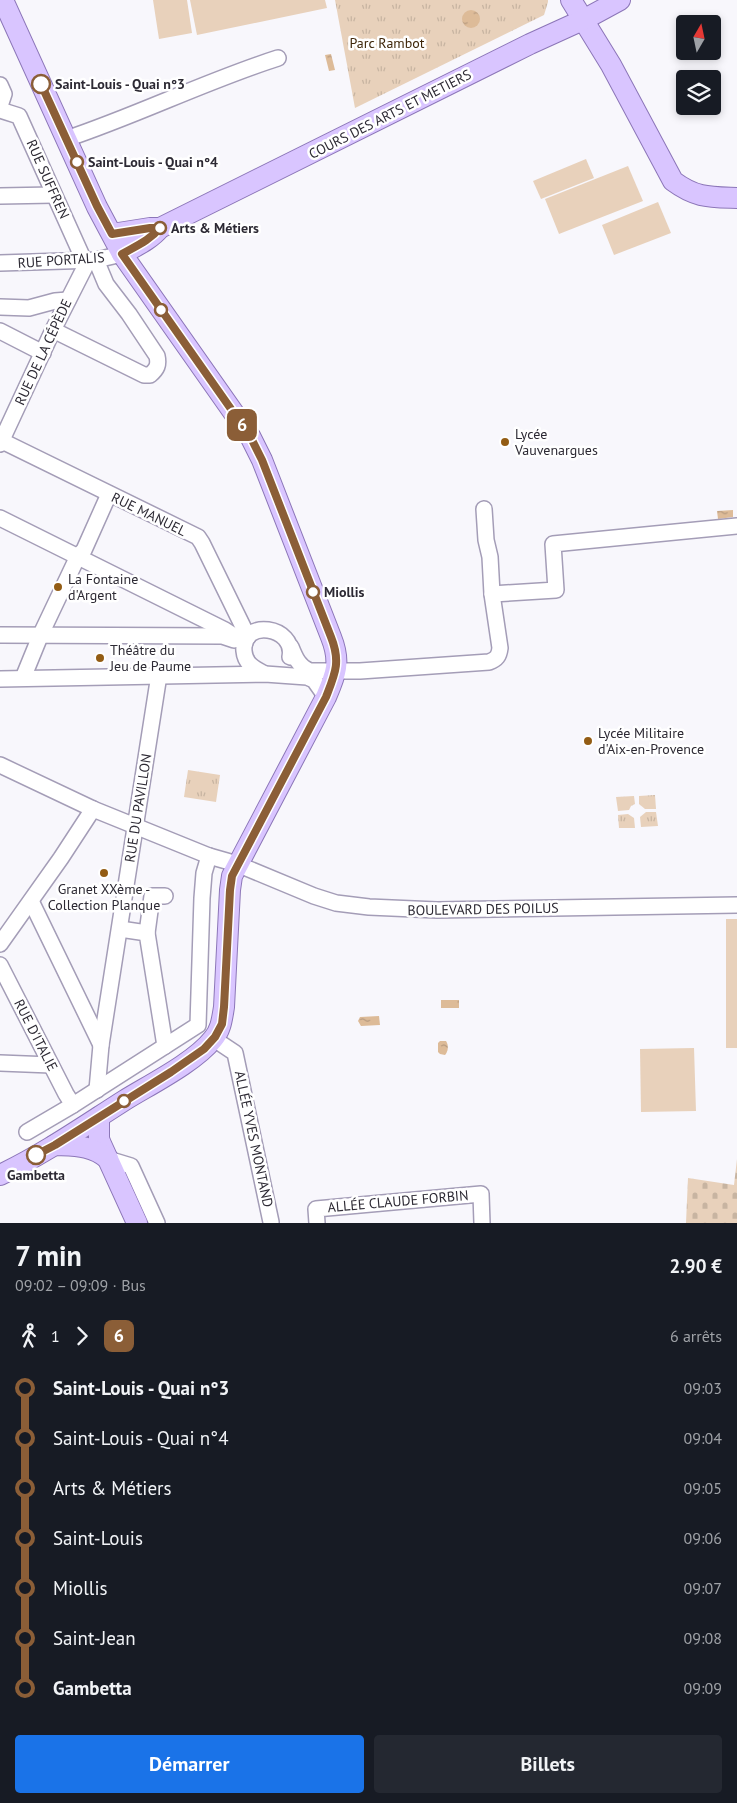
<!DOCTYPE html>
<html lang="fr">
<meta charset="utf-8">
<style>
body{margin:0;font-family:"PT Sans",sans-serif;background:#242831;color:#f1f3f6;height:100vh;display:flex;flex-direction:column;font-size:19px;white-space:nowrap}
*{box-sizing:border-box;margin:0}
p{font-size:16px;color:#9ea1a6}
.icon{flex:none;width:28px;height:28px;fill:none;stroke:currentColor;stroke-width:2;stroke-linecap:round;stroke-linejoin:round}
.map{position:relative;height:1223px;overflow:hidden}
.details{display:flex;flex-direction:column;background:#171b24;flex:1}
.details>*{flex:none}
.badge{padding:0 10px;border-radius:8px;font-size:18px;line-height:32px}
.needle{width:32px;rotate:9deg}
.buttons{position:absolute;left:676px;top:15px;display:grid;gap:10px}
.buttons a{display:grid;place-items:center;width:45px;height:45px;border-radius:5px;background:#171b24;box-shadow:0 2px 8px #0003;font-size:25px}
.map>.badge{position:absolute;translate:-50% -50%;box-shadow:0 0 0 2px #fff}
.legs{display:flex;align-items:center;gap:8px;height:55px;padding:0 15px;font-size:16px}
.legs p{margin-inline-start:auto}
.headline{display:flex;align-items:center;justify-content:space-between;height:85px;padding:0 15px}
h1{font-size:28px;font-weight:600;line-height:38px}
.cta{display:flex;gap:10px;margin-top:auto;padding:10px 15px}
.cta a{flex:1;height:58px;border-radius:5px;background:#1a73e8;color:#fff;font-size:20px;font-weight:600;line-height:58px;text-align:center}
.cta a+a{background:#242831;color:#f1f3f6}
ul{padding:0 15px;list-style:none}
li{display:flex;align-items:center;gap:18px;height:50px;font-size:19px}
li i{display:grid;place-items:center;width:8px;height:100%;margin:0 6px;background:currentColor}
li i::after{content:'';width:12px;height:12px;margin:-6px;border:4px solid;border-radius:50%;background:#171b24}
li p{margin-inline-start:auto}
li:first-child i{background:linear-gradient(#0000 50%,currentColor 0)}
li:last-child i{background:linear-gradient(currentColor 50%,#0000 0)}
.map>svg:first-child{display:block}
</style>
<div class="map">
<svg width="737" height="1223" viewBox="0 0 737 1223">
<defs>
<pattern id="grass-tufts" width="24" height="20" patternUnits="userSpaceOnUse" patternTransform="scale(1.25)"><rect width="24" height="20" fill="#e8d1bb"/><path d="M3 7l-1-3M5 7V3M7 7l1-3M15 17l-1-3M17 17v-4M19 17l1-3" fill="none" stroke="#c7b4a1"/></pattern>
<pattern id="cemetery-stones" width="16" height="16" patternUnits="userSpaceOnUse" patternTransform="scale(1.25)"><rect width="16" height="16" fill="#e8d1bb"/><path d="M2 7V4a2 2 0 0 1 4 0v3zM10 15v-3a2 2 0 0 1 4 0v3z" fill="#c7b4a1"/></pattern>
<pattern id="water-ripples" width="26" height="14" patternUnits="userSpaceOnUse" patternTransform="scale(1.25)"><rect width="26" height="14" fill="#ddbb98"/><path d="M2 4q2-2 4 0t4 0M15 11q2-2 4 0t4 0" fill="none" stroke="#b4987d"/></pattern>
</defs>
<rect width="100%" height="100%" fill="#f8f7fc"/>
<g fill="url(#grass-tufts)">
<polygon points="335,0 548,0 548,2 544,15 355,108"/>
<polygon points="188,770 220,775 216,802 184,797"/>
<polygon points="655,795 656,809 645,809 639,804 639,796"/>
<polygon points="634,796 635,804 631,806 629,810 618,811 616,797"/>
<polygon points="646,812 656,812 658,826 641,827 640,817"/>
<polygon points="628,814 634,818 635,828 619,828 618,815"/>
</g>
<polygon fill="url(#cemetery-stones)" points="737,1159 737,1223 686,1223 688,1178 734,1185"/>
<g fill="#e8d1bb">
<polygon points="153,0 187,0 192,33 159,39"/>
<polygon points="190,0 325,0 327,8 197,35"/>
<polygon points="586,159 594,178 541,199 533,181"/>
<polygon points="628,166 643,201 559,234 545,199"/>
<polygon points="658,202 671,233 614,255 602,225"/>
<rect x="726" y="919" width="11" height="129"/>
<polygon points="694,1048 696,1111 641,1112 640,1049"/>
</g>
<g fill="url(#water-ripples)">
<circle cx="471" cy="19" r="9"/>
<polygon points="331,54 335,70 329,71 325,55"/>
<polygon points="733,510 733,517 718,519 717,511"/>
<rect x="441" y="1000" width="18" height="8"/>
<polygon points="379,1016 380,1025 361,1026 358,1021 360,1017"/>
<path d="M440,1041H446C449,1045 448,1052 445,1055L440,1054L438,1052V1043Z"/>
</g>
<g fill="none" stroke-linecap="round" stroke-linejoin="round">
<defs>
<g id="minor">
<polyline points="0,85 4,94 0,106"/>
<polyline points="0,110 19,116 86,265 53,330 0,444"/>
<path d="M66,139C138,115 206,81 278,58"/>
<polyline points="0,196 54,195"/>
<polyline points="0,263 96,260 122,254"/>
<polyline points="0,307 29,308 55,301 68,300"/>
<path d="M53,330L144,375H150C157,369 159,365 157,356L129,314L106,284L96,260"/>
<polyline points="0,331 43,353"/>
<polyline points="0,440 198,537 202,543 248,637"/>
<polyline points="0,518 225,630 245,643"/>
<polyline points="492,594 556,590 553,544 737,526"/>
<polyline points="0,635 222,636 234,640"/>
<path d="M291,647C295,657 299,667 310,671H360L489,662C497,659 499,656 500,648L492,594L490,557L486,540L484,509"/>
<path d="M263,673C253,668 245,663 244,651C241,618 296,626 290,657"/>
<polyline points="23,678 41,634 78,556 84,550 109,494"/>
<polyline points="0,679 265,674 307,677 314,680 326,697"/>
<polyline points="0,765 93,809 209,856 237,864 314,896 336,903 369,907 437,910 737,905"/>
<polyline points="31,901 101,1045"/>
<polyline points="120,929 147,933 165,1046"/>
<polyline points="147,933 152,896 165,896"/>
<polyline points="0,944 61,858 93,809"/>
<polyline points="0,965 66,1094 73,1105"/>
<polyline points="214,1039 235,1053 271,1222"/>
<polyline points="0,1063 51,1065"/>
<polyline points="97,1090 101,1045 159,675"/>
<polyline points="27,1132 73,1105 198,1025 202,898 204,873 209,856"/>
<polyline points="108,1159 131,1166 157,1223"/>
<polyline points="317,1223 316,1209 481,1194 482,1223"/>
</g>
<g id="major">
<path d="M571,0L611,65L673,181C696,198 709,197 737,198"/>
<polyline points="112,234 150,228 160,228"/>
<path d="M122,254C136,246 150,240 160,228L530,44L585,19L620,0"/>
<polyline points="99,1117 99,1139 101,1144 137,1223"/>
<path d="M55,1145C75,1146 92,1145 108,1159"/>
<path d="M0,1175C44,1154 84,1126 125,1100C151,1084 195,1062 213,1039C221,1030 222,1019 224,1007L230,890L232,876L326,697C336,674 341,662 331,637L262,460L250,436L122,254L97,207L3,0"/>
</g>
</defs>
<use href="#minor" stroke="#a49db7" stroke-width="18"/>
<use href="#major" stroke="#8c76b8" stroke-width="22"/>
<use href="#minor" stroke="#fff" stroke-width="15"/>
<use href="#major" stroke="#d9c5ff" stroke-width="20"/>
</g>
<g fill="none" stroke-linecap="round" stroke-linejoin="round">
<defs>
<path id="line-1" d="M36,1155L55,1145L171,1072L204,1049L215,1037L222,1024L224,1007L230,890L232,876L326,697C335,674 341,662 331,637L262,460L250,436L122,254C136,246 150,240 160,228H150L112,234L97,206L41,84"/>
</defs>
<use href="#line-1" stroke="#fff" stroke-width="11"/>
<use href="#line-1" stroke="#8b5e37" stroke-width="8"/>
</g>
<g fill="#fff" stroke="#8b5e37" stroke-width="2.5">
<circle cx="41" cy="84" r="9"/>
<circle cx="77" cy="162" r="6"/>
<circle cx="160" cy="228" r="6"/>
<circle cx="161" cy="310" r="6"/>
<circle cx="313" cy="592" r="6"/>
<circle cx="124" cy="1101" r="6"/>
<circle cx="36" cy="1155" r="9"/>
</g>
<g fill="#935c14" stroke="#fff" stroke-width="2">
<circle cx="505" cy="442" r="5"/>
<circle cx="58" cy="587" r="5"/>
<circle cx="100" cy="658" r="5"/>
<circle cx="588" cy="741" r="5"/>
<circle cx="104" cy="873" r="5"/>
</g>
<g text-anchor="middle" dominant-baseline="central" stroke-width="5" stroke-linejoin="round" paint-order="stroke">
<g font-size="14" fill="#3f270a" stroke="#fff">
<text x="387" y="43">Parc Rambot</text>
</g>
<g font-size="14" font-weight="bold" fill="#2d2a34" stroke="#fff" text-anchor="start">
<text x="55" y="84">Saint-Louis - Quai n°3</text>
<text x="88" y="162">Saint-Louis - Quai n°4</text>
<text x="171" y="228">Arts &amp; Métiers</text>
<text x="324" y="592">Miollis</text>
<text x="36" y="1175" text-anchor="middle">Gambetta</text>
</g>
<g font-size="14" fill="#2d2a34" stroke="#fff">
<text transform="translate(390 114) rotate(-27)">COURS DES ARTS ET METIERS</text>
<text transform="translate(48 179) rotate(66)">RUE SUFFREN</text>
<text transform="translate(61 260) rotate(-4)">RUE PORTALIS</text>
<text transform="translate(43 352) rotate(-65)">RUE DE LA CÉPÈDE</text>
<text transform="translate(149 514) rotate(26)">RUE MANUEL</text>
<text transform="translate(138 808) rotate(-81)">RUE DU PAVILLON</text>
<text transform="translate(483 909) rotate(-1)">BOULEVARD DES POILUS</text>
<text transform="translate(36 1035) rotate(63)">RUE D'ITALIE</text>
<text transform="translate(254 1139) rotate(78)">ALLÉE YVES MONTAND</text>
<text transform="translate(398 1201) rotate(-5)">ALLÉE CLAUDE FORBIN</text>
</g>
<g font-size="14" fill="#2d2a34" stroke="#fff" text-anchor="start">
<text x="515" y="434">Lycée<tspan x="515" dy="16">Vauvenargues</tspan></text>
<text x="68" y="579">La Fontaine<tspan x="68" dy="16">d'Argent</tspan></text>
<text x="110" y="650">Théâtre du<tspan x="110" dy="16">Jeu de Paume</tspan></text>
<text x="598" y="733">Lycée Militaire<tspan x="598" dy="16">d'Aix-en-Provence</tspan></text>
<text x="104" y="889" text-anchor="middle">Granet XXème -<tspan x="104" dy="16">Collection Planque</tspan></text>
</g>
</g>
</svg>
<div class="buttons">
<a><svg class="needle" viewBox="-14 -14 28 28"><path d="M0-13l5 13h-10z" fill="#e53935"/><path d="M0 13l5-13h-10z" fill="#9ea1a6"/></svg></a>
<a><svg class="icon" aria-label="layers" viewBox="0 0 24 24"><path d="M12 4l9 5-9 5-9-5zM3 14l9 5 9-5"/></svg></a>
</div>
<b class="badge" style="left:242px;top:425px;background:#8b5e37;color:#fff">6</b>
</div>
<section class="details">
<div class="headline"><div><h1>7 min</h1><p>09:02 – 09:09 · Bus</p></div><b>2.90 €</b></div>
<div class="legs"><svg class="icon" aria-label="walk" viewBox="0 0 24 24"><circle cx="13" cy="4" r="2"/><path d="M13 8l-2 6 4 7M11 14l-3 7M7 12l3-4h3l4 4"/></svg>1<svg class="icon" aria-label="forward" viewBox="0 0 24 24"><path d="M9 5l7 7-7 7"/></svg><b class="badge" style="background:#8b5e37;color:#fff">6</b><p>6 arrêts</p></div>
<ul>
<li><i style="color:#8b5e37"></i><b>Saint-Louis - Quai n°3</b><p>09:03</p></li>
<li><i style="color:#8b5e37"></i><span>Saint-Louis - Quai n°4</span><p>09:04</p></li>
<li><i style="color:#8b5e37"></i><span>Arts &amp; Métiers</span><p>09:05</p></li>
<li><i style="color:#8b5e37"></i><span>Saint-Louis</span><p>09:06</p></li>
<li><i style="color:#8b5e37"></i><span>Miollis</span><p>09:07</p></li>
<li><i style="color:#8b5e37"></i><span>Saint-Jean</span><p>09:08</p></li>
<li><i style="color:#8b5e37"></i><b>Gambetta</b><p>09:09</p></li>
</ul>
<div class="cta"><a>Démarrer</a><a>Billets</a></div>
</section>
